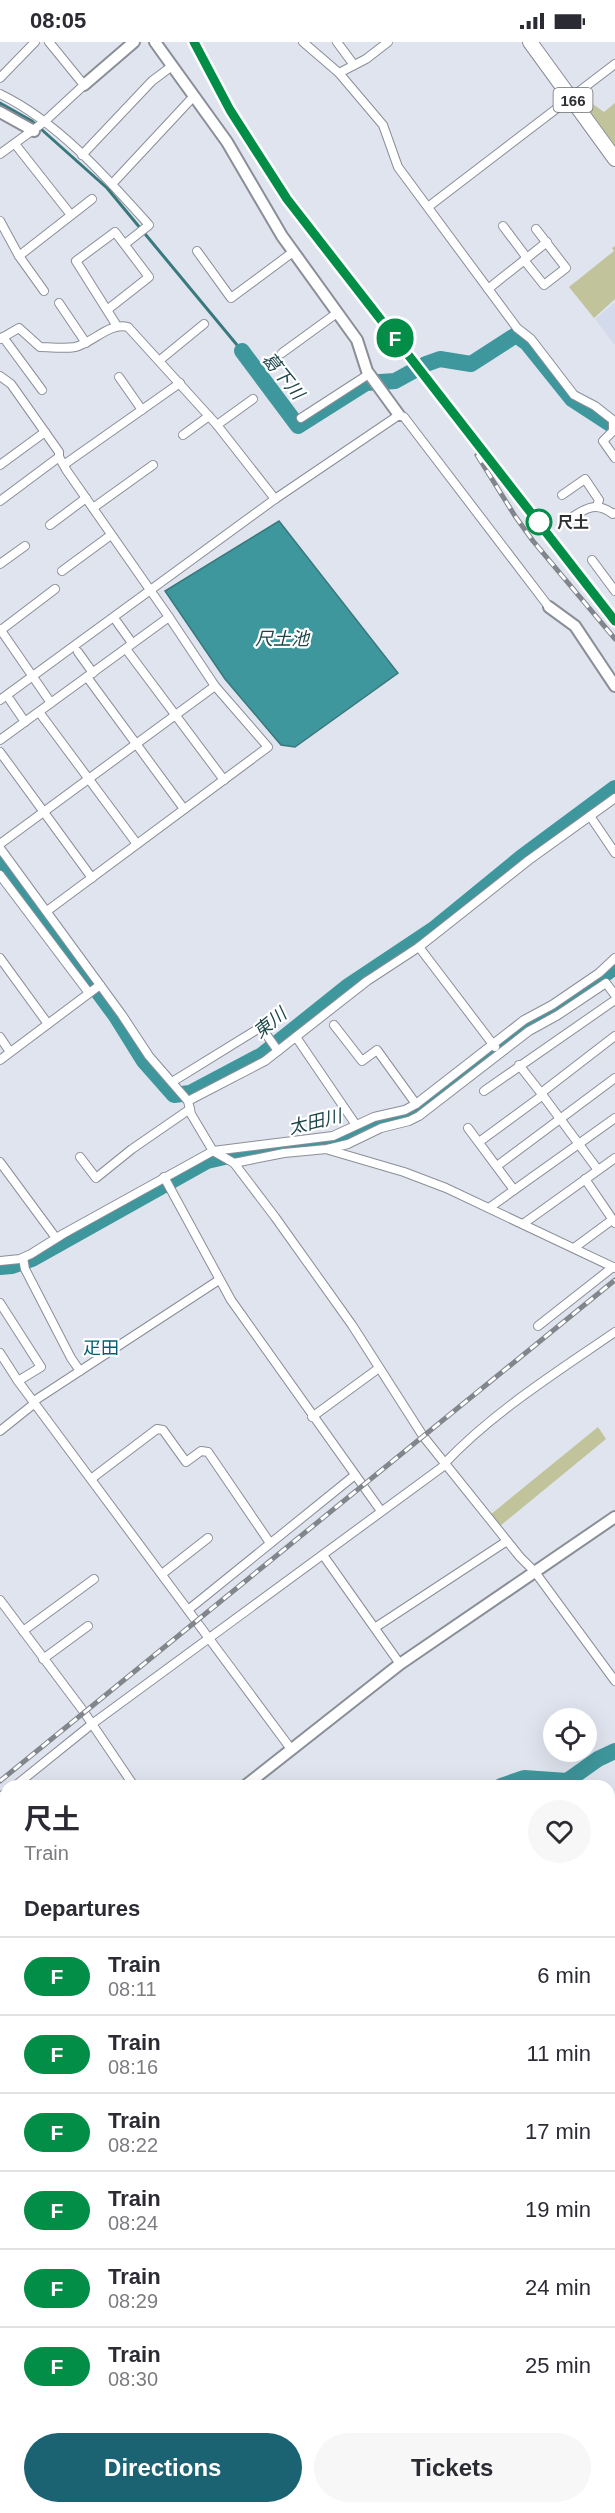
<!DOCTYPE html>
<meta charset="utf-8">
<style>
body{margin:0;font-family:Helvetica,"Noto Sans JP",sans-serif;background:#f7f7f7;color:#2b2b33;height:100vh;display:flex;flex-direction:column;font-size:22px;white-space:nowrap}
*{box-sizing:border-box;margin:0}
p{font-size:20px;color:#7c7c81}
.icon{flex:none;width:33px;height:33px;fill:none;stroke:currentColor;stroke-width:2;stroke-linecap:round;stroke-linejoin:round}
.map{position:relative;flex:1;overflow:hidden}
.side{position:absolute;left:0px;top:1738px;width:615px;height:734px;display:flex;flex-direction:column;background:#fff;border-radius:18px 18px 0 0;box-shadow:0 6px 24px #0002}
.side>*{flex:none}
.badge{padding:0 12px;border-radius:20px;font-size:21px;line-height:39px}
.tools{position:absolute;left:543px;top:1666px;display:grid;gap:12px}
.tools a{display:grid;place-items:center;width:54px;height:54px;border-radius:50%;background:#fff;box-shadow:0 6px 24px #0002;font-size:30px}
.map>.badge{position:absolute;translate:-50% -50%;box-shadow:0 0 0 3px #fff}
h2{padding:0 24px;font-size:22px;line-height:54px}
.round{display:grid;place-items:center;flex:none;width:63px;height:63px;border-radius:32px;background:#f7f7f7}
.overview{display:flex;align-items:center;justify-content:space-between;height:102px;padding:0 24px}
h1{font-size:28px;font-weight:700;line-height:45px}
.action{display:flex;gap:12px;margin-top:auto;padding:12px 24px}
.action a{flex:1;height:69px;border-radius:36px;background:#1b6272;color:#fff;font-size:24px;font-weight:700;line-height:69px;text-align:center}
.action a+a{background:#f7f7f7;color:#2b2b33}
ul{padding:0;list-style:none}
li{display:flex;align-items:center;gap:18px;height:78px;padding:0 24px;border-top:2px solid #e1e1e2}
li div{flex:1}
li b{display:block;font-size:22px}
li em{font-style:normal}
li .badge{min-width:66px;font-weight:700;text-align:center}
.status{display:flex;justify-content:space-between;align-items:center;height:42px;padding:0 30px;background:#fff;direction:ltr}
.status svg{height:16px;fill:currentColor}
.map>svg:first-child{display:block}
</style>
<div class="status"><b>08:05</b><svg viewBox="0 0 49 12"><path d="M0 12V9h3v3zM5 12V6h3v6zM10 12V3h3v9zM15 12V0h3v12zM26 1h20v11H26zM47 4h2v5h-2z"/></svg></div>
<div class="map">
<svg width="615" height="2471" viewBox="0 0 615 2471">
<rect width="100%" height="100%" fill="#dfe4ee"/>
<g fill="#d2daeb">
<polygon points="615,260 615,302 614,302 595,277"/>
<polygon points="0,2050 6,2051 6,2186 0,2177"/>
</g>
<g fill="#c1c49a">
<polygon points="587,58 604,70 615,61 615,104 583,60"/>
<polygon points="615,204 615,257 594,276 569,245 614,209 612,206"/>
<polygon points="598,1385 606,1397 500,1484 490,1473"/>
</g>
<g fill="#3e979c" stroke="#39787c" stroke-width="1.5">
<polygon points="279,479 398,631 295,705 281,703 225,637 165,549"/>
<polygon points="137,2466 237,2466 231,2471 141,2471"/>
</g>
<g fill="none" stroke-linecap="round" stroke-linejoin="round">
<polyline stroke="#39787c" stroke-width="3" points="0,61 32,79 107,146 242,309"/>
<g stroke="#3e979c" stroke-width="16">
<polyline points="242,309 298,384 366,341 395,339 426,322 440,317 471,322 516,293 527,301 572,357 615,385"/>
<polyline points="0,817 116,974 144,1019 174,1053 190,1051 262,1013 347,945 434,887 522,815 615,746"/>
<polyline points="0,1225 12,1224 32,1217 207,1119 242,1111 319,1102 345,1096 389,1077 415,1070 526,983 554,968 615,925"/>
<polyline points="501,1744 524,1736 567,1739 598,1717 615,1709"/>
<polyline points="0,2038 6,2037"/>
<polyline points="609,2338 615,2339"/>
</g>
<defs>
<g id="street">
<polyline points="303,0 339,31 383,83 398,125 517,286 531,297 574,353 595,364 613,378 613,389 603,399 615,416"/>
<polyline points="337,0 354,23"/>
<polyline points="339,31 366,17 388,0"/>
<polyline points="0,36 35,0"/>
<path d="M0,52C57,79 107,136 149,183L125,202"/>
<polyline points="15,102 71,173"/>
<polyline points="0,112 44,80 84,43 49,0"/>
<polyline points="82,113 152,39 172,24"/>
<polyline points="112,142 194,54"/>
<polyline points="428,165 615,22"/>
<polyline points="0,179 19,214 44,249"/>
<polyline points="503,184 527,216"/>
<polyline points="197,209 231,256 293,210"/>
<polyline points="19,214 92,157"/>
<polyline points="524,218 544,243 566,226 536,187"/>
<polyline points="488,247 547,200"/>
<polyline points="59,261 86,301"/>
<polyline points="107,268 149,235 115,190 76,219 117,284"/>
<polyline points="3,295 42,348"/>
<path d="M0,297L19,286L40,305C51,305 64,307 75,305C93,301 109,280 128,285L217,383L275,457"/>
<polyline points="282,311 337,271"/>
<polyline points="160,318 204,282"/>
<polyline points="0,334 11,342 59,410 59,415 67,429 169,575 215,644 268,705 47,869"/>
<polyline points="119,335 142,368"/>
<polyline points="301,376 369,332"/>
<polyline points="217,383 253,357"/>
<polyline points="183,393 209,374"/>
<polyline points="65,422 180,341"/>
<polyline points="0,423 45,390"/>
<polyline points="562,453 585,437 599,458 597,464"/>
<polyline points="0,459 59,415"/>
<polyline points="93,466 153,423"/>
<path d="M571,476C587,465 597,460 613,472L615,471"/>
<polyline points="50,483 86,456"/>
<polyline points="592,518 615,549"/>
<polyline points="0,522 25,504"/>
<polyline points="62,529 111,493"/>
<polyline points="117,580 132,601"/>
<polyline points="0,587 51,661"/>
<polyline points="1,588 55,547"/>
<polyline points="126,607 224,738"/>
<polyline points="78,610 93,631"/>
<polyline points="87,635 184,767"/>
<polyline points="0,658 275,457 399,373 404,375 549,565"/>
<polyline points="10,658 25,680"/>
<polyline points="39,670 137,802"/>
<polyline points="0,698 169,575"/>
<polyline points="0,710 92,836"/>
<polyline points="590,774 615,811"/>
<polyline points="0,802 215,644"/>
<polyline points="0,806 122,973 149,1014 188,1059 191,1072 213,1109 234,1121 275,1175 352,1283 423,1394 520,1515 535,1530 615,1639"/>
<polyline points="0,833 89,951"/>
<polyline points="419,905 495,1005"/>
<polyline points="0,916 48,982"/>
<polyline points="334,983 362,1019 377,1008 416,1062"/>
<polyline points="0,995 10,1010"/>
<polyline points="296,995 356,1083"/>
<polyline points="0,1018 100,943"/>
<polyline points="519,1023 541,1051"/>
<polyline points="172,1040 261,985 278,1009"/>
<polyline points="484,1049 615,958"/>
<polyline points="188,1059 265,1019 367,939 419,905 529,818 615,756"/>
<polyline points="468,1086 514,1148"/>
<polyline points="479,1100 543,1053"/>
<polyline points="329,1108 404,1130 446,1146 615,1226"/>
<polyline points="80,1115 96,1136 132,1107 190,1067"/>
<polyline points="0,1120 56,1196"/>
<polyline points="234,1121 284,1111 327,1107 348,1102 381,1086 409,1079 419,1074 529,989 558,973 606,941 615,953"/>
<polyline points="497,1124 615,1036"/>
<polyline points="598,1128 541,1051 615,994"/>
<polyline points="164,1135 231,1258 381,1469"/>
<polyline points="585,1137 615,1181"/>
<polyline points="489,1166 615,1076"/>
<polyline points="523,1182 615,1116"/>
<polyline points="574,1206 612,1178"/>
<polyline points="23,1216 25,1227 71,1316 80,1329"/>
<polyline points="0,1219 20,1217 31,1212 63,1192 213,1109 333,1094 374,1075 405,1068 416,1062 524,978 552,963 599,931 615,916"/>
<polyline points="0,1261 41,1325 18,1339"/>
<polyline points="538,1284 613,1225"/>
<polyline points="0,1311 18,1339 291,1707"/>
<polyline points="34,1359 219,1238"/>
<polyline points="312,1375 379,1326"/>
<polyline points="0,1389 35,1361"/>
<path d="M444,1422C493,1370 557,1330 615,1290"/>
<polyline points="91,1437 157,1387 163,1388 186,1420 201,1409 208,1410 270,1501"/>
<polyline points="323,1513 400,1622"/>
<polyline points="162,1532 208,1496"/>
<polyline points="0,1558 84,1670 134,1744"/>
<polyline points="188,1568 355,1433"/>
<polyline points="376,1585 507,1499"/>
<polyline points="23,1589 94,1537"/>
<polyline points="43,1617 88,1584"/>
<polyline points="15,1744 92,1682 445,1423"/>
<polyline points="0,1755 6,1751"/>
<polyline points="609,2212 615,2208"/>
<polyline points="0,2282 3,2257"/>
<polyline points="0,2330 6,2337"/>
<polyline points="0,2402 6,2398"/>
<polyline points="0,2446 6,2441"/>
<polyline points="609,2453 615,2449"/>
<polyline points="109,2466 113,2471"/>
<polyline points="306,2466 309,2471"/>
<polyline points="585,2466 589,2471"/>
<polyline points="291,2471 298,2466"/>
<polyline points="383,2471 390,2466"/>
<polyline points="465,2471 472,2466"/>
</g>
<g id="secondary">
<polyline points="155,0 227,100 282,194 357,298 367,329 399,373"/>
<polyline points="84,43 134,0"/>
<polyline points="0,70 34,89"/>
<polyline points="549,565 575,584 615,644"/>
<polyline points="245,1744 400,1622 615,1475"/>
<polyline points="0,1935 6,1931"/>
<polyline points="0,2257 6,2257"/>
<polyline points="609,2324 615,2325"/>
</g>
<polyline id="highway" points="530,0 615,117"/>
</defs>
<use href="#street" stroke="#8a8e97" stroke-width="10"/>
<use href="#secondary" stroke="#8a8e97" stroke-width="14"/>
<use href="#highway" stroke="#8a8e97" stroke-width="16"/>
<use href="#street" stroke="#fff" stroke-width="8"/>
<use href="#secondary" stroke="#fff" stroke-width="10"/>
<use href="#highway" stroke="#fff" stroke-width="14"/>
<defs>
<g id="rail">
<polyline points="194,0 230,68 287,157 615,579"/>
<polyline points="477,413 515,474 533,499 615,597"/>
<polyline points="0,1739 615,1238"/>
</g>
</defs>
<use href="#rail" stroke="#82868c" stroke-width="5"/>
<use href="#rail" stroke="#fff" stroke-width="3" stroke-dasharray="9" stroke-linecap="butt"/>
</g>
<g fill="none" stroke-linecap="round" stroke-linejoin="round">
<defs>
<polyline id="line" points="194,0 230,68 287,157 615,579"/>
</defs>
<use href="#line" stroke="#fff" stroke-width="14"/>
<use href="#line" stroke="#028e46" stroke-width="9"/>
</g>
<circle fill="#fff" stroke="#028e46" stroke-width="3" cx="539" cy="480" r="12"/>
<g text-anchor="middle" dominant-baseline="central" stroke-width="4.5" stroke-linejoin="round" paint-order="stroke">
<rect fill="#fff" stroke="#6c6d70" stroke-width="1.5" x="553.5" y="46" width="39" height="24" rx="4.5"/>
<g font-size="15" font-weight="bold" fill="#2d2f33">
<text x="573" y="58">166</text>
</g>
<g font-size="16" font-weight="bold" fill="#2d2f33" stroke="#fff" text-anchor="start">
<text x="557" y="480">尺土</text>
</g>
<g font-size="18" font-style="italic" fill="#1d4649" stroke="#fff">
<text transform="translate(283 334) rotate(51)">葛下川</text>
<text x="282" y="597">尺土池</text>
<text transform="translate(270 981) rotate(-39)">東川</text>
<text transform="translate(315 1080) rotate(-14)">太田川</text>
</g>
<g font-size="18" fill="#005f71" stroke="#fff">
<text x="101" y="1306">疋田</text>
</g>
</g>
</svg>
<div class="tools">
<a><svg class="icon" aria-label="locate" viewBox="0 0 24 24"><circle cx="12" cy="12" r="6"/><path d="M12 2v4M12 18v4M2 12h4M18 12h4"/></svg></a>
</div>
<b class="badge" style="left:395px;top:296px;background:#028e46;color:#fff">F</b>
<section class="side">
<div class="overview"><div><h1>尺土</h1><p>Train</p></div><a class="round"><svg class="icon" aria-label="heart" viewBox="0 0 24 24"><path d="M12 20l-8-8c-3-5 5-10 8-4 3-6 11-1 8 4z"/></svg></a></div>
<h2>Departures</h2>
<ul>
<li><span class="badge" style="background:#028e46;color:#fff">F</span><div><b>Train</b><p>08:11</p></div><em>6 min</em></li>
<li><span class="badge" style="background:#028e46;color:#fff">F</span><div><b>Train</b><p>08:16</p></div><em>11 min</em></li>
<li><span class="badge" style="background:#028e46;color:#fff">F</span><div><b>Train</b><p>08:22</p></div><em>17 min</em></li>
<li><span class="badge" style="background:#028e46;color:#fff">F</span><div><b>Train</b><p>08:24</p></div><em>19 min</em></li>
<li><span class="badge" style="background:#028e46;color:#fff">F</span><div><b>Train</b><p>08:29</p></div><em>24 min</em></li>
<li><span class="badge" style="background:#028e46;color:#fff">F</span><div><b>Train</b><p>08:30</p></div><em>25 min</em></li>
</ul>
<div class="action"><a>Directions</a><a>Tickets</a></div>
</section>
</div>
